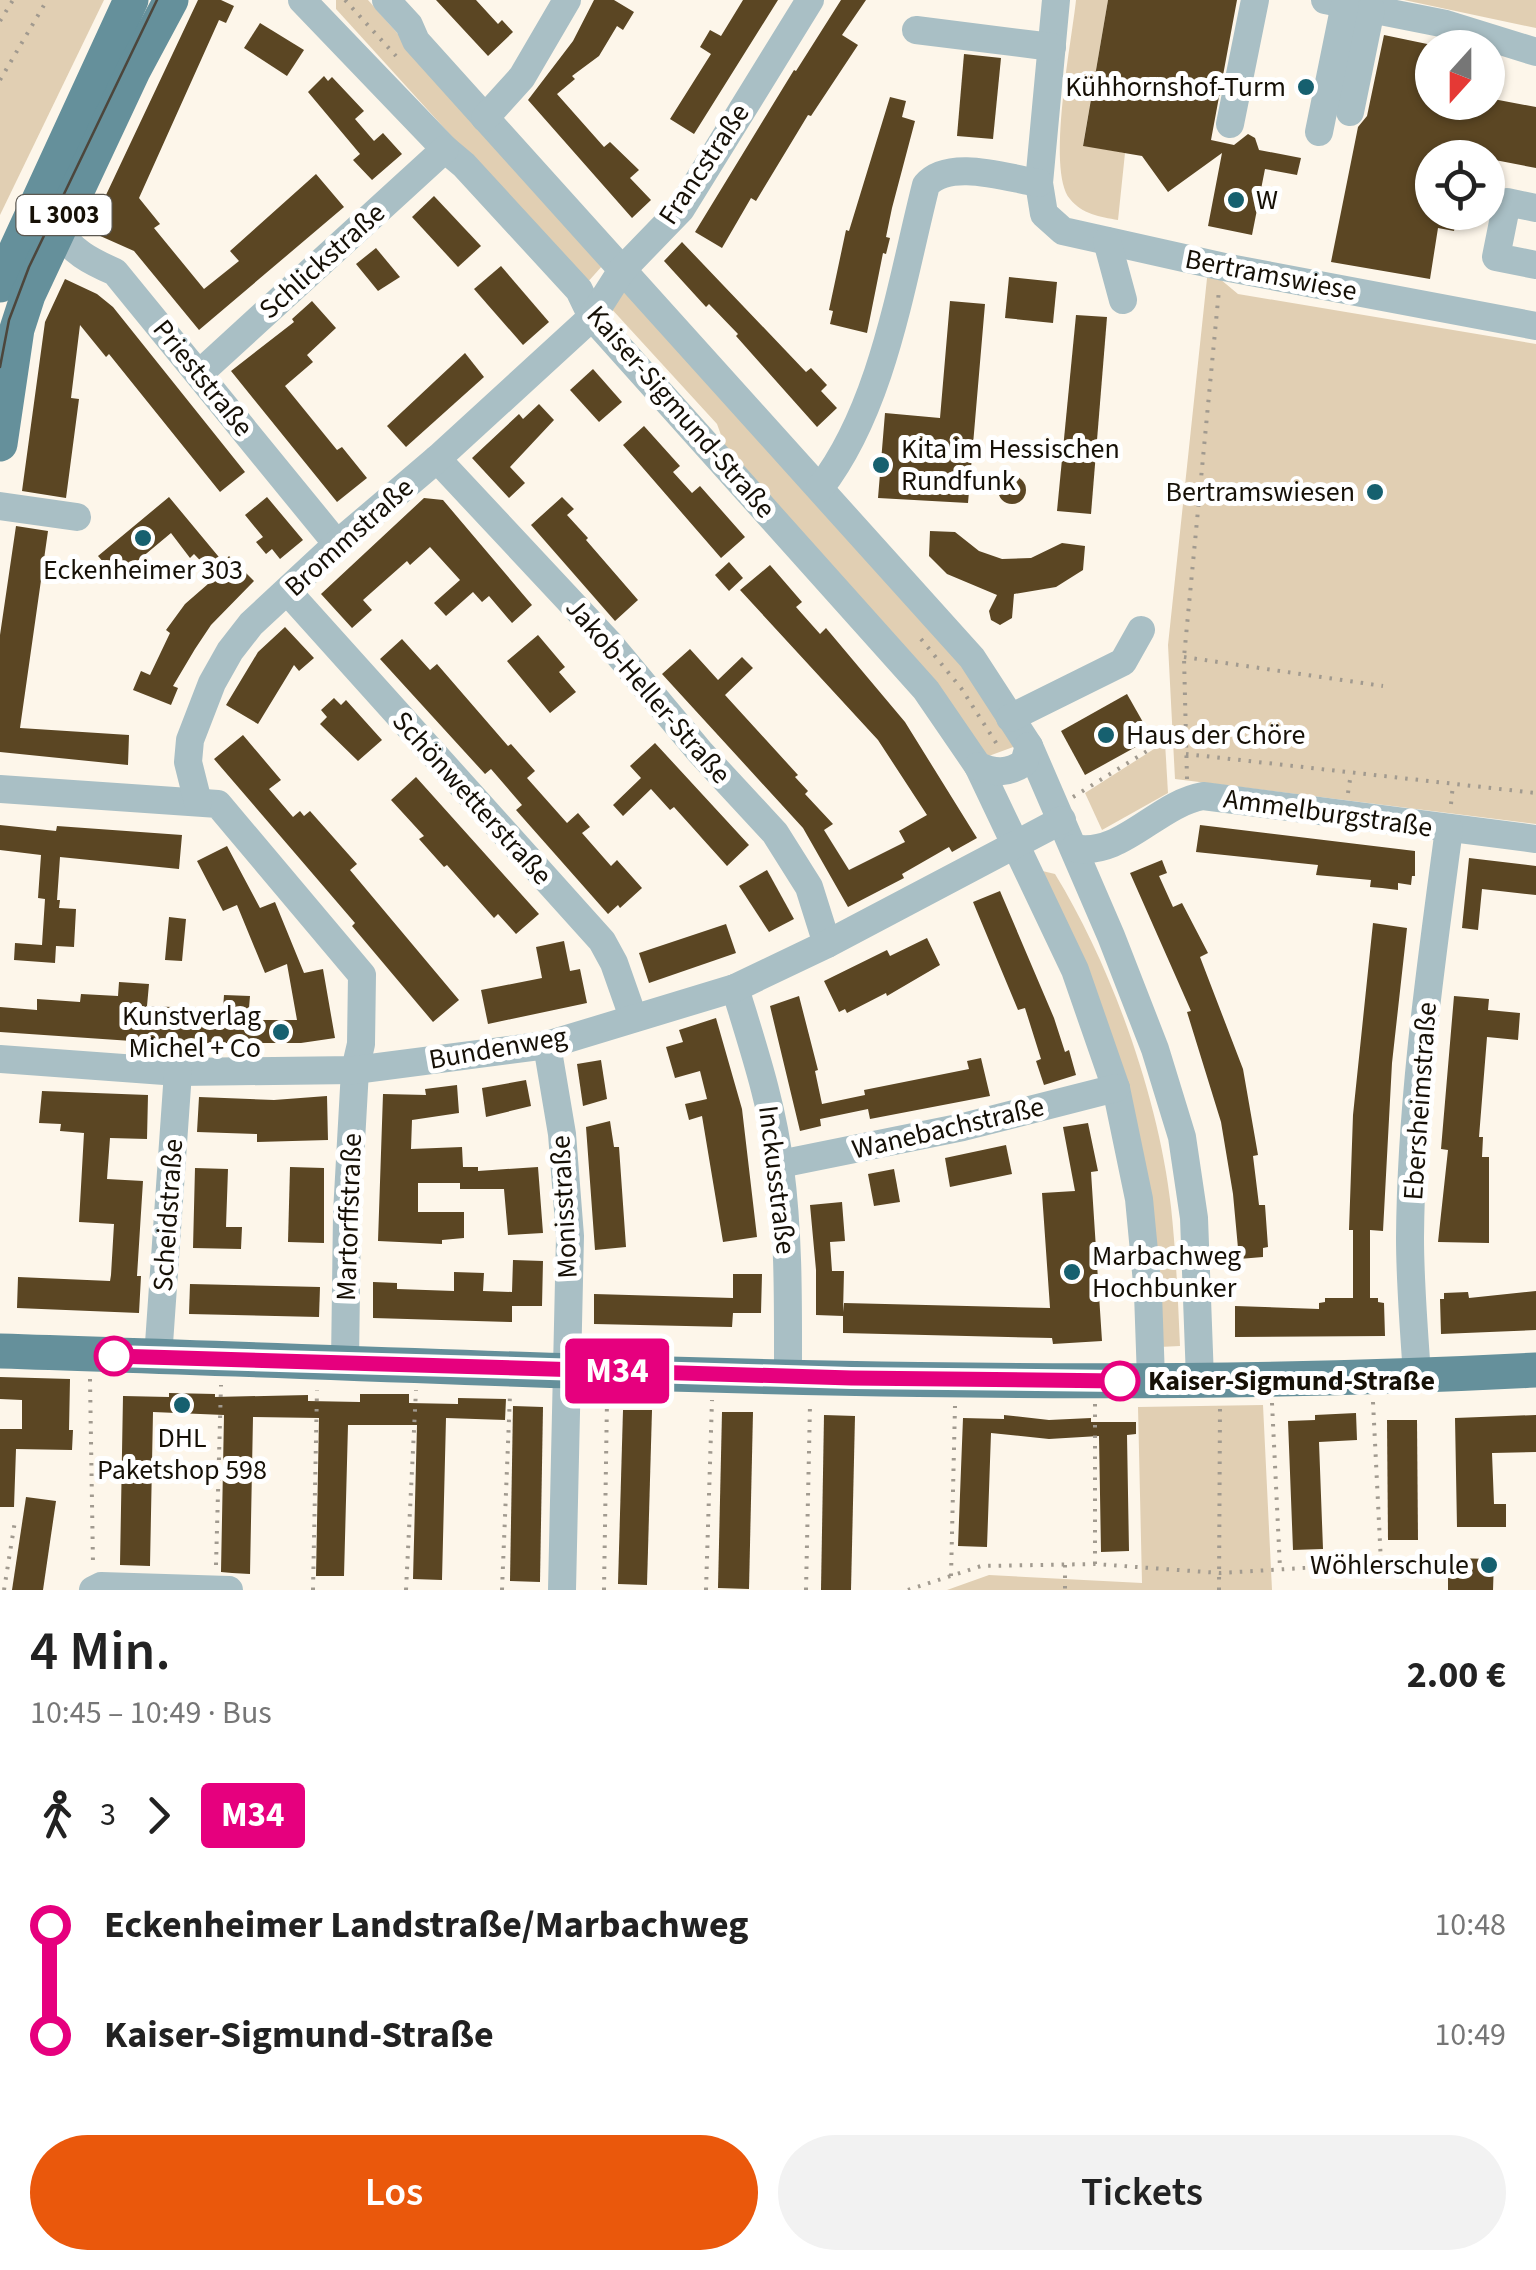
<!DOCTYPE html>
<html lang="de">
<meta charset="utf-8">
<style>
body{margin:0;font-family:"Source Sans 3",sans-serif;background:#f2f2f2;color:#222;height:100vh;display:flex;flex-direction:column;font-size:38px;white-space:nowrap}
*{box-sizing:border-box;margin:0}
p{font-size:32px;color:#767676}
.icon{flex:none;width:55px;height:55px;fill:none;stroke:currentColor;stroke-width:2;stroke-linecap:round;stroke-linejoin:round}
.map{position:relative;height:1590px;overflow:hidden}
.sheet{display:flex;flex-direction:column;background:#fff;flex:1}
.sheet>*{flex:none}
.badge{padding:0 20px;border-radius:8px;font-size:35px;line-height:65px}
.needle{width:65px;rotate:201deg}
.controls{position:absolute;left:1415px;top:30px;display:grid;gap:20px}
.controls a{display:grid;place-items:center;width:90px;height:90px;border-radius:50%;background:#fff;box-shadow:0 2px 8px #0004;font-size:50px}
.map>.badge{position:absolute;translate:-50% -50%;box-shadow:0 0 0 5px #fff}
.legs{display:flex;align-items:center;gap:15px;height:110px;padding:0 30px;font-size:32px}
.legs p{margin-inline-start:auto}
.overview{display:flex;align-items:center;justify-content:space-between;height:170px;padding:0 30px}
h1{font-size:55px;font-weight:600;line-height:75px}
.action{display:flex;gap:20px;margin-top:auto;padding:20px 30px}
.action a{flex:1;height:115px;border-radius:60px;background:#ea580c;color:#fff;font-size:40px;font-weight:600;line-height:115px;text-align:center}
.action a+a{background:#f2f2f2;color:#222}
ul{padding:0 30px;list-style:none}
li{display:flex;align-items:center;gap:35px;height:110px;font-size:38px}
li i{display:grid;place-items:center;width:15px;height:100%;margin:0 12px;background:currentColor}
li i::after{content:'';width:25px;height:25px;margin:-12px;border:8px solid;border-radius:50%;background:#fff}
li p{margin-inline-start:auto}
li:first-child i{background:linear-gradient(#0000 50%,currentColor 0)}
li:last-child i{background:linear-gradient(currentColor 50%,#0000 0)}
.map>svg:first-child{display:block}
</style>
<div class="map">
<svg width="1536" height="1590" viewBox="0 0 1536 1590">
<rect width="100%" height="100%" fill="#fdf6ea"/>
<g fill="#e1cfb3">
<polygon points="0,0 104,0 0,215"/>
<polygon points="336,0 368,0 603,265 586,284 336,9"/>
<path d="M1076,0H1108L1083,145L1125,153L1118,220C1100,217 1082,214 1070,199C1046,170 1072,40 1076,0Z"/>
<polygon points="1404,0 1536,0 1536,28"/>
<polygon points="1208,269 1238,294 1536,344 1536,824 1175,779 1168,645"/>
<polygon points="624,289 964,666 1016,746 986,757 728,454 717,424 608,305"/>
<polygon points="1165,742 1168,793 1102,830 1085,793"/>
<path d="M1034,869L1055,874C1112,967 1159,1099 1171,1207C1176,1253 1178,1300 1180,1346L1159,1347L1150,1202Z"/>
<polygon points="1263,1405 1272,1590 947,1590 989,1575 1142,1583 1138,1407"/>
</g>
<g fill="#5b4623">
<polygon points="198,0 221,0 234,6 226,23 219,20 139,198 160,224 154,228 204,289 239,261 230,251 316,174 344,207 199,330 134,251 89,231"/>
<polygon points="436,0 476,0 498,24 502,20 513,32 488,56"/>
<polygon points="594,0 614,0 634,12 623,30 617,26 599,56 572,76 575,79 557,94 604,147 610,142 639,170 630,178 651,200 632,218 528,100 573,41"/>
<polygon points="743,0 778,0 694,134 670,119 711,54 700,47 710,30 721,36"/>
<polygon points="841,0 866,0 842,35 858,45 811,116 808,115 756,201 751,198 722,248 695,232 794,70 796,71"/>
<polygon points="1108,0 1237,0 1211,140 1234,145 1248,134 1255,138 1259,150 1301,158 1297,175 1265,169 1252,235 1208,226 1222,153 1168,192 1142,156 1083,146"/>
<polygon points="260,23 304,50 287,76 244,48"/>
<polygon points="1384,35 1432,45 1432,102 1488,105 1488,98 1536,107 1536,168 1469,155 1468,158 1432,158 1432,212 1458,212 1454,231 1438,228 1430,279 1331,262 1358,127 1367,116"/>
<polygon points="964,54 1001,58 993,139 957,136"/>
<polygon points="324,76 328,81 332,77 364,111 355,119 374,141 383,133 402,154 372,180 353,160 360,154 308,92"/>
<polygon points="890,97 906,101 902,117 915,121 892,208 886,237 890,238 886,254 883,253 867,333 830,324 833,311 829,310 846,230 849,231"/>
<polygon points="434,196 481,246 458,267 412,217"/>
<polygon points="682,242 806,372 811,368 827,385 821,391 837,408 817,427 736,336 738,334 709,304 706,307 664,261"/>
<polygon points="376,248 400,277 378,291 356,264"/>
<polygon points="501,266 549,322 523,345 474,289"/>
<polygon points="1009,277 1057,282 1053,323 1005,318"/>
<polygon points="65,279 97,294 113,307 245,472 220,492 109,354 106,357 80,325 71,398 79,399 66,498 22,491 45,322"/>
<polygon points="312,301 336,328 307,355 313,362 285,386 337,450 342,447 367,478 337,502 231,371 294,322 292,319"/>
<polygon points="950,301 985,304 968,503 878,498 885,413 940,418"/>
<polygon points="1076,315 1107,317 1091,514 1057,511"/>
<polygon points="465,353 484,377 406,447 387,426"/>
<polygon points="593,369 622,402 599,422 570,390"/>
<polygon points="539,404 554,420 510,467 525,483 509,498 472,458 519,414 523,419"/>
<polygon points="644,426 680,466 673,472 692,493 700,486 745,537 721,558 623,445"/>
<circle cx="1012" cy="490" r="14"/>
<polygon points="169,497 223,562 229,556 254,581 211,625 195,649 173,686 178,688 171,705 133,690 141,671 150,675 170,633 166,630 185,604 216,577 194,554 190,558 171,533 117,578 98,556"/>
<polygon points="267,497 303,540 280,559 272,549 266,554 256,542 263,537 245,515"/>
<polygon points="562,497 574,509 567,515 588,538 586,540 638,600 615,621 531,525"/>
<polygon points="424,498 443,500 532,605 512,623 489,596 482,602 473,592 446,616 434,603 460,580 430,547 410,565 407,561 363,600 372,610 352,628 321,594"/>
<polygon points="16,526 48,531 20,728 129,735 128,765 0,752 0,635"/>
<polygon points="930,531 955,532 979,551 1002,559 1031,558 1062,543 1085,546 1083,570 1056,587 1014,594 1012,618 1000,625 991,620 989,611 997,595 947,574 929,556"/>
<polygon points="729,562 743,578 729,591 715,575"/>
<polygon points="770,565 802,602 796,607 820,634 826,628 905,722 977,838 952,852 949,847 902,874 904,878 848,907 803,828 662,674 690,649 718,680 742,657 753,668 725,695 798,775 795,777 808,791 805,794 833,824 824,830 849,870 905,842 899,831 927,815 878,740 740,590"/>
<polygon points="285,627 314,658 299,671 294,665 258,724 226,705 258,652"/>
<polygon points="538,635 565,667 559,672 576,692 550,713 507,661"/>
<polygon points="402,639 430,670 437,664 508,746 511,744 535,771 527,778 567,823 578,813 590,827 582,833 611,866 617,860 642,888 620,908 618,905 608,914 516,810 522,805 491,769 485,774 380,659"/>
<polygon points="1127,694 1152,738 1085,775 1061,731"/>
<polygon points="334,698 341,705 346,700 382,740 358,761 320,724 327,717 321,710"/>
<polygon points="243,735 281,780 269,789 293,817 300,811 304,816 310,811 357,864 350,870 459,1000 433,1022 352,926 355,923 214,759"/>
<polygon points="655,743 749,845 727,866 674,807 670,810 651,789 623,816 613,805 641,778 630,766"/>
<polygon points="416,777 539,914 516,934 498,914 494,918 447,865 444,867 419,839 424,836 391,800"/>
<polygon points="0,825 56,831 57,826 182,835 179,869 60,857 57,900 60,900 59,908 76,909 74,947 56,946 55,963 14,960 15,943 42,945 45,899 38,898 41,855 0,850"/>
<polygon points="1200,825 1415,851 1415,876 1412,876 1411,885 1398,883 1398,890 1382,888 1370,887 1371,880 1316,875 1318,865 1196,852"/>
<polygon points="227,846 260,908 275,902 304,973 323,969 335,1038 301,1043 205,1043 205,1046 0,1032 0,1007 37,1010 37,999 80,1002 81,994 118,996 119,982 149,984 147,1006 223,1009 224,995 250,996 248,1020 297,1020 287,964 265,973 237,905 223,911 197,861"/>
<polygon points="1469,858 1536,866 1536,895 1482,889 1478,930 1462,928"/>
<polygon points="1162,860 1167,873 1159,876 1173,907 1182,903 1208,953 1200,957 1243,1069 1258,1155 1253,1156 1259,1205 1265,1205 1268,1247 1263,1248 1263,1257 1239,1259 1233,1194 1221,1122 1187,1012 1191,1011 1130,873"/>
<polygon points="767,870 794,919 769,932 739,886"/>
<polygon points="1000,891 1054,1018 1065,1052 1069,1050 1076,1075 1044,1085 1036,1061 1041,1059 1025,1008 1018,1010 973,902"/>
<polygon points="169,917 186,919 182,961 165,960"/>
<polygon points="1373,923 1407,928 1392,1063 1383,1231 1370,1230 1370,1298 1378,1298 1378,1302 1384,1303 1385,1336 1235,1337 1235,1306 1319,1309 1319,1303 1325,1302 1325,1298 1353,1298 1353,1230 1349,1230 1353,1115"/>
<polygon points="726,924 736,953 649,983 639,953"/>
<polygon points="927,938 940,965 887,996 886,993 847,1013 845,1009 839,1012 824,981 887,950 890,956"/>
<polygon points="564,941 570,971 580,969 587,1003 488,1024 481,990 542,978 536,947"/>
<polygon points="799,996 818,1070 815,1071 822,1104 865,1095 864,1090 969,1069 967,1061 981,1058 990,1096 870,1119 868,1109 820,1119 821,1126 800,1131 770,1006"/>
<polygon points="1454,996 1489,999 1488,1010 1520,1013 1518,1040 1487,1037 1479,1137 1483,1137 1482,1157 1489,1157 1489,1243 1438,1242 1448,1150 1441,1149"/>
<polygon points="716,1018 742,1109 757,1237 723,1242 702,1116 689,1120 685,1104 707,1099 700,1071 675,1078 666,1047 683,1042 679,1030"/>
<polygon points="601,1060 607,1099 583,1106 577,1064"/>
<polygon points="526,1080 531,1106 486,1117 482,1088"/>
<polygon points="457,1085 459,1113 412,1120 411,1149 462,1147 463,1167 478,1167 478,1171 538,1167 543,1233 508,1235 504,1189 460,1189 460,1183 418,1183 418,1212 464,1212 464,1238 442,1240 442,1244 378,1241 383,1094 426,1095 425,1089"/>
<polygon points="42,1091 148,1095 147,1139 110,1138 107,1179 143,1181 137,1276 141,1276 139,1313 17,1308 18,1277 110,1281 111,1275 114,1224 79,1222 84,1133 60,1131 61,1124 39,1123"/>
<polygon points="327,1096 328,1140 257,1142 257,1134 197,1132 199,1097 274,1100"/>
<polygon points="610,1121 614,1147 619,1147 626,1247 595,1250 586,1127"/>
<polygon points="1088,1123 1098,1171 1091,1172 1102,1341 1053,1344 1052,1338 843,1333 843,1316 816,1315 816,1270 810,1205 842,1202 845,1241 830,1242 832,1271 844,1271 843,1312 844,1303 1050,1308 1042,1193 1075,1191 1063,1127"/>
<polygon points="1006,1145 1012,1174 950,1187 945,1158"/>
<polygon points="290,1167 324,1168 324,1243 288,1242"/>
<polygon points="195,1168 228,1169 226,1227 242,1227 241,1249 193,1248"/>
<polygon points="894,1169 900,1202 874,1206 868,1174"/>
<polygon points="513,1260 543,1261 542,1306 512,1306 512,1322 373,1318 373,1282 397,1283 397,1289 454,1291 454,1272 484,1273 483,1291 512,1292"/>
<polygon points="733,1274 762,1274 761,1313 733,1313 732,1327 594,1324 594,1294 733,1298"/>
<polygon points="190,1284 320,1287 319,1317 189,1314"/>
<polygon points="1536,1291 1536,1330 1441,1334 1440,1299 1444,1299 1444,1293 1468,1292 1469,1298"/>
<polygon points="0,1377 70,1379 69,1430 73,1430 72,1450 16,1449 14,1507 0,1507 0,1429 22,1429 22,1400 0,1399"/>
<polygon points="169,1393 215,1394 215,1397 308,1395 308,1401 360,1402 360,1394 409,1394 409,1403 458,1404 458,1398 506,1399 505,1420 446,1418 442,1580 413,1579 417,1425 348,1425 344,1576 316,1576 319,1418 253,1417 250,1574 232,1573 221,1572 224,1415 153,1412 150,1566 120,1565 123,1396 169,1397"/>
<polygon points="513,1406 543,1407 540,1582 510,1581"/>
<polygon points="623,1410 652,1410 647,1585 618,1584"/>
<polygon points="722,1412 753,1412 749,1589 718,1588"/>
<polygon points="1356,1413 1357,1440 1319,1442 1323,1549 1293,1550 1288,1421 1315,1420 1315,1415"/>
<polygon points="824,1415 855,1416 851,1590 821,1590"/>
<polygon points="1004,1415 1049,1420 1091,1418 1091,1422 1136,1422 1136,1434 1127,1435 1129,1551 1101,1552 1099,1436 1049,1439 991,1433 987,1547 958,1546 963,1418 1004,1419"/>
<polygon points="1536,1415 1536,1452 1492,1453 1494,1504 1506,1504 1506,1527 1457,1527 1455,1418"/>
<polygon points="1387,1420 1417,1420 1418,1540 1388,1540"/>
<polygon points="26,1497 56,1501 43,1590 12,1590"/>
<polygon points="1448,1558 1494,1559 1493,1590 1448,1590"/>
</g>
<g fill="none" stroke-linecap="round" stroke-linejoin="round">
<g stroke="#a19a8f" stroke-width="4" stroke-dasharray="2.5 8" stroke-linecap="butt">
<polyline points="345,0 396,56"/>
<polyline points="0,21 13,0"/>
<polyline points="0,80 47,0"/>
<polyline points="1488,97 1494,62"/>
<polyline points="1486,104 1486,102"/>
<polyline points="921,639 961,688 1000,749"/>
<polyline points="1184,657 1383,686"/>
<polyline points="1186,754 1536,793"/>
<polyline points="1187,779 1184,657 1219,290"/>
<polyline points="1348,793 1351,773"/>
<polyline points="1073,797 1184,728"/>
<polyline points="1451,804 1453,784"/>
<polyline points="90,1379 93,1564"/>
<polyline points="1373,1402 1381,1563"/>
<polyline points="1272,1403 1280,1568"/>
<polyline points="1095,1404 1095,1564"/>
<polyline points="216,1565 221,1385"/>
<polyline points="1065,1565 1065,1590"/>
<polyline points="951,1576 955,1406"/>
<polyline points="4,1590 15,1521"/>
<polyline points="313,1590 317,1390"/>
<polyline points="406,1590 416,1390"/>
<polyline points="502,1590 510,1395"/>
<polyline points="604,1590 607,1400"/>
<polyline points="706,1590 712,1400"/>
<polyline points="806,1590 810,1405"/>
<polyline points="908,1590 981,1566 1095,1564 1220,1573 1436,1560"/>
<polyline points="1219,1590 1220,1405"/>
</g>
<g stroke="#a9bfc5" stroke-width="28">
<polyline points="302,0 445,149 464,165 579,290 592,317 926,690 978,766 1075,970 1116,1088 1139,1199 1148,1293 1151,1379"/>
<polyline points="386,0 409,25 416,41 972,658 1029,746 1111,936 1155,1049 1182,1137 1194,1218 1200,1379"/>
<polyline points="1056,0 1039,183 1044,214 1063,231 1224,267 1536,326"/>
<polyline points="1325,0 1446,24 1536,52"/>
<polyline points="916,30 1052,47"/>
<polyline points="1350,112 1371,9"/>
<polyline points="485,118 522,77 567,0"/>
<polyline points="1230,124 1255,0"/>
<polyline points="1319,132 1345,4"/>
<polyline points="1536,208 1507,202 1496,257 1536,265"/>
<path d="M58,227C69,251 92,262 115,272L337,544"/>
<polyline points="1107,241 1123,300"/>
<polyline points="200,373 445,149"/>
<polyline points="437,459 609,643 700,752 775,833 809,887 827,944"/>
<path d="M820,488C883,407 901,283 926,185C949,158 1007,178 1039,183"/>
<polyline points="0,506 77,517"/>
<polyline points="288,592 602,941 614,963 633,1017"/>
<polyline points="1010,718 1123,662 1141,630"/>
<path d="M978,766C995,773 1007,774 1024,763L1029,746"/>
<polyline points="0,789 218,804 362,975 361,1044 355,1070 347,1213 345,1363"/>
<polyline points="198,802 188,762 190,740 212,683 230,651 251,624 337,544 437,459 592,317 622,270 681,209 810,0"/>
<path d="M1074,848C1121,858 1157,804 1203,796L1536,839"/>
<path d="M735,988C753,1047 773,1106 780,1168C789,1237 788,1306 788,1376"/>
<polyline points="547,1045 562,1134 570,1236 562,1590"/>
<polyline points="0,1059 178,1072 355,1070 547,1045 735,988 827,944 1062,820"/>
<polyline points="780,1164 963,1127 1116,1088"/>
<polyline points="158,1358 178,1072"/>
<path d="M1417,1375C1414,1330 1410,1283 1410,1238C1411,1101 1431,964 1449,829"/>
<polyline points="93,1590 101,1586 229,1590"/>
</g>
<g stroke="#65909b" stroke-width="35">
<polyline points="0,285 131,0"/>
<polyline points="0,444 17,329 28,295 133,71 171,0"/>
<path d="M0,1351C511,1367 1025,1397 1536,1370"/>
</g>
<polyline stroke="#4c463c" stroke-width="2.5" points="0,367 9,320 29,267 157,0"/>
</g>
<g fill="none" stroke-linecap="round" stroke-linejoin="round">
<defs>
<polyline id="line-1" points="114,1356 851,1378 1120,1381"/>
</defs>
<use href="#line-1" stroke="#fff" stroke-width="22"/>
<use href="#line-1" stroke="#e6007e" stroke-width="15"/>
</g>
<g fill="#16606f" stroke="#fff" stroke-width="4">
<circle cx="1306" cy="87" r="10"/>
<circle cx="1236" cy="200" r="10"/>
<circle cx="881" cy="465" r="10"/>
<circle cx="1375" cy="492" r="10"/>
<circle cx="143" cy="538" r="10"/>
<circle cx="1106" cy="735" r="10"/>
<circle cx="281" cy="1032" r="10"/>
<circle cx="1072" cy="1272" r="10"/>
<circle cx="182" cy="1405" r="10"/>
<circle cx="1489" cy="1565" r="10"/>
</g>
<g fill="#fff" stroke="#e6007e" stroke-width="5">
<circle cx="114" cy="1356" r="18"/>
<circle cx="1120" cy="1381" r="18"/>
</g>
<g text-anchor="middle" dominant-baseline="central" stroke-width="10" stroke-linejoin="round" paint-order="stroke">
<rect fill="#fff" stroke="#5c5851" stroke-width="2.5" x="16.5" y="195" width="95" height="40" rx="8"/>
<g font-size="25" font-weight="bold" fill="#161006">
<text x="64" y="215">L 3003</text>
</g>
<g font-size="28" fill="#161006" stroke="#fff" text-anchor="end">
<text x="1286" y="87">Kühhornshof-Turm</text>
<text x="1256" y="200" text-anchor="start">W</text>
<text x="901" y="449" text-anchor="start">Kita im Hessischen<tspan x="901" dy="32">Rundfunk</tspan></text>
<text x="1355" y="492">Bertramswiesen</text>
<text x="143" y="570" text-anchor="middle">Eckenheimer 303</text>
<text x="1126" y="735" text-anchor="start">Haus der Chöre</text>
<text x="261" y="1016">Kunstverlag<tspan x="261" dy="32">Michel + Co</tspan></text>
<text x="1092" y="1256" text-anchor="start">Marbachweg<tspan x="1092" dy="32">Hochbunker</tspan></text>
<text x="182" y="1438" text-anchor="middle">DHL<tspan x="182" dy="32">Paketshop 598</tspan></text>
<text x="1469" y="1565">Wöhlerschule</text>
</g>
<g font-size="28" fill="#161006" stroke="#fff">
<text transform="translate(704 164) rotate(-56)">Francstraße</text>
<text transform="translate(322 261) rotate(-42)">Schlickstraße</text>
<text transform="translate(1271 275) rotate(11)">Bertramswiese</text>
<text transform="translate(203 378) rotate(51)">Prieststraße</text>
<text transform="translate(681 412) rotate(49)">Kaiser-Sigmund-Straße</text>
<text transform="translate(349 537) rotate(-42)">Brommstraße</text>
<text transform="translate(648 691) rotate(49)">Jakob-Heller-Straße</text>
<text transform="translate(472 798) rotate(48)">Schönwetterstraße</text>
<text transform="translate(1328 813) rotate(8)">Ammelburgstraße</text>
<text transform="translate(498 1048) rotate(-10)">Bundenweg</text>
<text transform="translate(1420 1101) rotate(-86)">Ebersheimstraße</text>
<text transform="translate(948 1128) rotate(-13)">Wanebachstraße</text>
<text transform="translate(777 1180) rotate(83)">Inckusstraße</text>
<text transform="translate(564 1207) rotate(-93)">Monisstraße</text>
<text transform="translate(168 1215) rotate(-86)">Scheidstraße</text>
<text transform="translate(349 1217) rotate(-88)">Martorffstraße</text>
</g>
<g font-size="28" font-weight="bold" fill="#161006" stroke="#fff" text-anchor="start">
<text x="1148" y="1381">Kaiser-Sigmund-Straße</text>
</g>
</g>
</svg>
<div class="controls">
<a><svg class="needle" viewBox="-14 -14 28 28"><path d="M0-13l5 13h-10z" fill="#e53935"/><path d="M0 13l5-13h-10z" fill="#767676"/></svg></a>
<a><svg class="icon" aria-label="locate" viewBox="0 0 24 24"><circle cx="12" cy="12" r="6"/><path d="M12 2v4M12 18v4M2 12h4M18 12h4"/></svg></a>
</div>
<b class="badge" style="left:617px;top:1371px;background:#e6007e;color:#fff">M34</b>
</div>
<section class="sheet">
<div class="overview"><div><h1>4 Min.</h1><p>10:45 – 10:49 · Bus</p></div><b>2.00 €</b></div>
<div class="legs"><svg class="icon" aria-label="walk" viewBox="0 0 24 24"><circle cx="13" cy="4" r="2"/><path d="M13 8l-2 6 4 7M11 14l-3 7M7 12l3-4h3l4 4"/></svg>3<svg class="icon" aria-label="forward" viewBox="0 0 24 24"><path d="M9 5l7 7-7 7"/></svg><b class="badge" style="background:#e6007e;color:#fff">M34</b></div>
<ul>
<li><i style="color:#e6007e"></i><b>Eckenheimer Landstraße/Marbachweg</b><p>10:48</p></li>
<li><i style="color:#e6007e"></i><b>Kaiser-Sigmund-Straße</b><p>10:49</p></li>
</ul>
<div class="action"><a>Los</a><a>Tickets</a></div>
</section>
